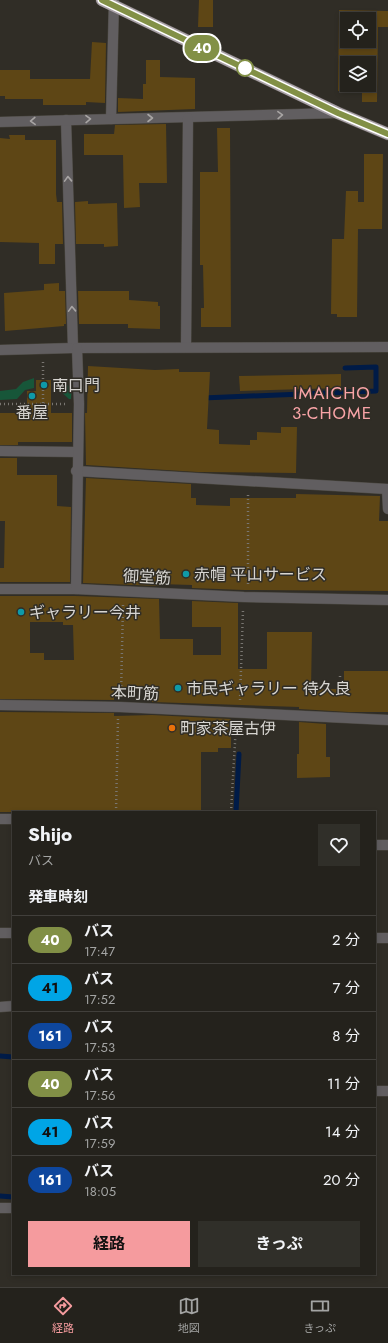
<!DOCTYPE html>
<html lang="ja">
<meta charset="utf-8">
<style>
body{margin:0;font-family:Jost,"Noto Sans JP",sans-serif;background:#302f29;color:#f1f3f6;height:100vh;display:flex;flex-direction:column;font-size:15px;white-space:nowrap}
*{box-sizing:border-box;margin:0}
p{font-size:13px;color:#a3a4a3}
.icon{flex:none;width:22px;height:22px;fill:none;stroke:currentColor;stroke-width:2;stroke-linecap:round;stroke-linejoin:round}
.map{position:relative;flex:1;overflow:hidden}
.panel{position:absolute;left:12px;top:811px;width:364px;height:464px;display:flex;flex-direction:column;background:#24221c;border-radius:0px;box-shadow:0 2px 6px #0003,0 0 0 1px #413f3b}
.panel>*{flex:none}
.badge{padding:0 8px;border-radius:13px;font-size:14px;line-height:26px}
.fabs{position:absolute;left:340px;top:12px;display:grid;gap:8px}
.fabs a{display:grid;place-items:center;width:36px;height:36px;border-radius:0px;background:#24221c;box-shadow:0 2px 6px #0003,0 0 0 1px #413f3b;font-size:20px}
.map>.badge{position:absolute;translate:-50% -50%;box-shadow:0 0 0 2px #fff}
h2{padding:0 16px;font-size:15px;line-height:36px}
.round{display:grid;place-items:center;flex:none;width:42px;height:42px;border-radius:0px;background:#302f29}
.overview{display:flex;align-items:center;justify-content:space-between;height:68px;padding:0 16px}
h1{font-size:19px;font-weight:700;line-height:30px}
.primary-button{display:flex;gap:8px;margin-top:auto;padding:8px 16px}
.primary-button a{flex:1;height:46px;border-radius:0px;background:#f59b9e;color:#111;font-size:16px;font-weight:700;line-height:46px;text-align:center}
.primary-button a+a{background:#302f29;color:#f1f3f6}
ul{padding:0;list-style:none}
li{display:flex;align-items:center;gap:12px;height:48px;padding:0 16px;border-top:1px solid #413f3b}
li div{flex:1}
li b{display:block;font-size:15px}
li em{font-style:normal}
li .badge{min-width:44px;font-weight:700;text-align:center}
.tab-bar{display:flex;justify-content:space-around;align-items:center;height:56px;border-top:1px solid #413f3b;background:#24221c;font-size:11px;color:#a3a4a3}
.tab-bar a{display:grid;justify-items:center;gap:2px}
.tab-bar .selected{color:#f59b9e}
.map>svg:first-child{display:block}
</style>
<div class="map">
<svg width="388" height="1287" viewBox="0 0 388 1287">
<rect width="100%" height="100%" fill="#302d26"/>
<g fill="#175639">
<polygon points="34,378 34,388 25,390 17,399 0,400 0,391 16,389 23,382"/>
<polygon points="53,379 61,381 72,388 71,399 69,399 59,390 53,388"/>
</g>
<g fill="none" stroke-linecap="round" stroke-linejoin="round">
<g stroke="#001b47" stroke-width="5">
<polyline points="203,398 376,391 376,367 345,368"/>
<polyline points="236,812 239,754"/>
<polyline points="0,1056 13,1057"/>
<polyline points="0,1196 13,1197"/>
</g>
</g>
<g fill="#5e4615" fill-rule="evenodd">
<polygon points="199,0 213,0 213,27 198,27"/>
<path d="M339,10L388,11V27H378L377,102H362V92L338,91ZM347,19H369V41H347ZM347,63H369V85H347Z"/>
<polygon points="92,42 106,43 105,103 86,102 86,105 43,105 43,99 5,99 5,96 0,96 0,70 30,70 30,79 90,79"/>
<polygon points="146,60 160,60 160,77 195,78 195,109 118,112 118,98 143,99 143,84 146,84"/>
<polygon points="166,124 167,183 139,183 140,207 124,208 123,155 84,155 84,134 114,134 115,125"/>
<polygon points="217,128 230,128 231,327 201,327 201,308 204,308 203,265 200,265 200,172 218,172"/>
<polygon points="9,135 25,135 25,140 56,140 56,194 57,202 62,202 63,244 55,244 55,264 39,264 39,243 0,242 0,138 10,139"/>
<polygon points="364,154 383,154 382,229 358,229 357,317 337,317 337,314 331,314 332,239 344,239 346,191 358,191 358,202 364,202"/>
<polygon points="88,201 88,204 117,203 118,246 104,247 104,244 76,244 75,202"/>
<polygon points="59,283 59,291 65,291 66,324 64,324 64,326 5,331 4,293 44,290 44,284"/>
<polygon points="78,291 129,291 129,300 158,302 158,306 160,306 160,329 128,328 128,324 79,324"/>
<polygon points="88,366 155,370 179,369 179,372 210,372 207,429 219,430 219,444 250,445 250,440 257,440 257,432 281,433 281,427 297,427 296,473 198,472 86,465 85,413 87,413"/>
<polygon points="341,374 341,388 240,391 239,376"/>
<polygon points="36,380 51,380 51,413 72,413 72,442 18,442 18,445 0,445 0,413 27,413 27,391 36,391"/>
<polygon points="0,458 17,458 17,475 57,475 57,506 71,507 70,582 0,582 0,568 4,568 5,521 0,521"/>
<polygon points="86,478 191,484 191,498 196,498 196,505 230,506 230,498 296,498 296,494 380,496 379,521 388,521 388,591 244,590 192,588 192,585 159,584 159,586 83,583"/>
<path d="M0,596H76L159,599L160,639H193V655H221V627H192V601L238,603V669H267V632H312L311,689H344V671H388V712H349L299,709V707L152,702V689H114V700L0,699ZM30,622H63V625H73L74,660H44V653H30Z"/>
<polygon points="0,712 114,713 114,716 152,715 231,719 231,748 218,748 218,752 201,752 201,812 0,812"/>
<polygon points="299,722 326,724 326,757 330,757 330,777 297,778 297,754 299,754"/>
</g>
<g fill="none" stroke-linecap="round" stroke-linejoin="round">
<defs>
<g id="minor">
<polyline points="111,119 114,0"/>
<polyline points="66,120 73,348"/>
<polyline points="0,122 338,113"/>
<polyline points="186,347 188,118"/>
<polyline points="0,350 73,348 388,347"/>
<polyline points="0,451 77,452"/>
<polyline points="76,471 387,489 388,509"/>
<polyline points="0,589 76,589 244,597 388,600"/>
<polyline points="76,589 79,404 77,348"/>
<polyline points="0,705 120,707 388,720"/>
<polyline points="0,819 13,819"/>
<polyline points="375,845 388,845"/>
<polyline points="0,933 13,933"/>
<polyline points="375,938 388,938"/>
<polyline points="0,1007 13,1006"/>
<polyline points="375,1091 388,1091"/>
<polyline points="0,1208 13,1208"/>
</g>
<polyline id="highway" points="102,0 338,113 388,134"/>
</defs>
<use href="#minor" stroke="#4b4841" stroke-width="11"/>
<use href="#highway" stroke="#4b4841" stroke-width="13"/>
<g stroke="#797671" stroke-width="2.5" stroke-dasharray="1 3" stroke-linecap="butt">
<polyline points="43,362 43,404"/>
<polyline points="0,404 65,404"/>
<polyline points="248,584 248,495"/>
<polyline points="340,676 340,678"/>
<polyline points="121,694 123,605"/>
<polyline points="240,700 243,610"/>
<polyline points="116,812 118,719"/>
<polyline points="231,812 236,725"/>
</g>
<use href="#minor" stroke="#615e60" stroke-width="10"/>
<use href="#highway" stroke="#a8a0a6" stroke-width="12"/>
</g>
<defs><path id="oneway-chevron" d="M-2-3.5L2.5 0L-2 3.5" fill="none" stroke-width="1.6" stroke-linecap="round" stroke-linejoin="round"/></defs>
<g stroke="#a8a5a4">
<use href="#oneway-chevron" transform="translate(280 115) rotate(-2)"/>
<use href="#oneway-chevron" transform="translate(150 118)"/>
<use href="#oneway-chevron" transform="translate(88 119) rotate(-1)"/>
<use href="#oneway-chevron" transform="translate(33 121) rotate(178)"/>
<use href="#oneway-chevron" transform="translate(68 179) rotate(-92)"/>
<use href="#oneway-chevron" transform="translate(72 309) rotate(-92)"/>
</g>
<g fill="none" stroke-linecap="round" stroke-linejoin="round">
<defs>
<polyline id="line" points="102,0 338,113 388,134"/>
</defs>
<use href="#line" stroke="#fff" stroke-width="9"/>
<use href="#line" stroke="#829046" stroke-width="6"/>
</g>
<circle fill="#fff" stroke="#829046" stroke-width="2" cx="245" cy="68" r="8"/>
<g fill="#0f9aa8" stroke="#302d26" stroke-width="1.5">
<circle cx="44" cy="385" r="4"/>
<circle cx="32" cy="396" r="4"/>
<circle cx="186" cy="574" r="4"/>
<circle cx="21" cy="612" r="4"/>
<circle cx="178" cy="688" r="4"/>
</g>
<circle fill="#e8710a" stroke="#302d26" stroke-width="1.5" cx="172" cy="728" r="4"/>
<g text-anchor="middle" dominant-baseline="central" stroke-width="3" stroke-linejoin="round" paint-order="stroke">
<g font-size="16" fill="#d7d5d1" stroke="#302d26" text-anchor="start">
<text x="52" y="385">南口門</text>
<text x="32" y="412" text-anchor="middle">番屋</text>
<text x="194" y="574">赤帽 平山サービス</text>
<text x="29" y="612">ギャラリー今井</text>
<text x="186" y="688">市民ギャラリー 待久良</text>
<text x="180" y="728">町家茶屋古伊</text>
</g>
<g font-size="16" fill="#d7d5d1" stroke="#302d26">
<text transform="translate(147 577) rotate(3)">御堂筋</text>
<text transform="translate(135 693) rotate(2)">本町筋</text>
</g>
<g font-size="17" letter-spacing="1" fill="#f9a4a7" stroke="#302d26">
<text x="332" y="393">IMAICHO<tspan x="332" dy="20">3-CHOME</tspan></text>
</g>
</g>
</svg>
<div class="fabs">
<a><svg class="icon" aria-label="locate" viewBox="0 0 24 24"><circle cx="12" cy="12" r="6"/><path d="M12 2v4M12 18v4M2 12h4M18 12h4"/></svg></a>
<a><svg class="icon" aria-label="layers" viewBox="0 0 24 24"><path d="M12 4l9 5-9 5-9-5zM3 14l9 5 9-5"/></svg></a>
</div>
<b class="badge" style="left:202px;top:48px;background:#829046;color:#fff">40</b>
<section class="panel">
<div class="overview"><div><h1>Shijo</h1><p>バス</p></div><a class="round"><svg class="icon" aria-label="heart" viewBox="0 0 24 24"><path d="M12 20l-8-8c-3-5 5-10 8-4 3-6 11-1 8 4z"/></svg></a></div>
<h2>発車時刻</h2>
<ul>
<li><span class="badge" style="background:#829046;color:#fff">40</span><div><b>バス</b><p>17:47</p></div><em>2 分</em></li>
<li><span class="badge" style="background:#00a5e6;color:#111">41</span><div><b>バス</b><p>17:52</p></div><em>7 分</em></li>
<li><span class="badge" style="background:#0e479e;color:#fff">161</span><div><b>バス</b><p>17:53</p></div><em>8 分</em></li>
<li><span class="badge" style="background:#829046;color:#fff">40</span><div><b>バス</b><p>17:56</p></div><em>11 分</em></li>
<li><span class="badge" style="background:#00a5e6;color:#111">41</span><div><b>バス</b><p>17:59</p></div><em>14 分</em></li>
<li><span class="badge" style="background:#0e479e;color:#fff">161</span><div><b>バス</b><p>18:05</p></div><em>20 分</em></li>
</ul>
<div class="primary-button"><a>経路</a><a>きっぷ</a></div>
</section>
</div>
<nav class="tab-bar">
<a class="selected"><svg class="icon" aria-label="directions" viewBox="0 0 24 24"><path d="M12 3l9 9-9 9-9-9zM9 14v-3h6M13 9l2 2-2 2"/></svg>経路</a>
<a><svg class="icon" aria-label="map" viewBox="0 0 24 24"><path d="M3 6l6-2 6 2 6-2v14l-6 2-6-2-6 2zM9 4v14M15 6v14"/></svg>地図</a>
<a><svg class="icon" aria-label="tickets" viewBox="0 0 24 24"><path d="M3 7h18v10H3zM15 7v10"/></svg>きっぷ</a>
</nav>
